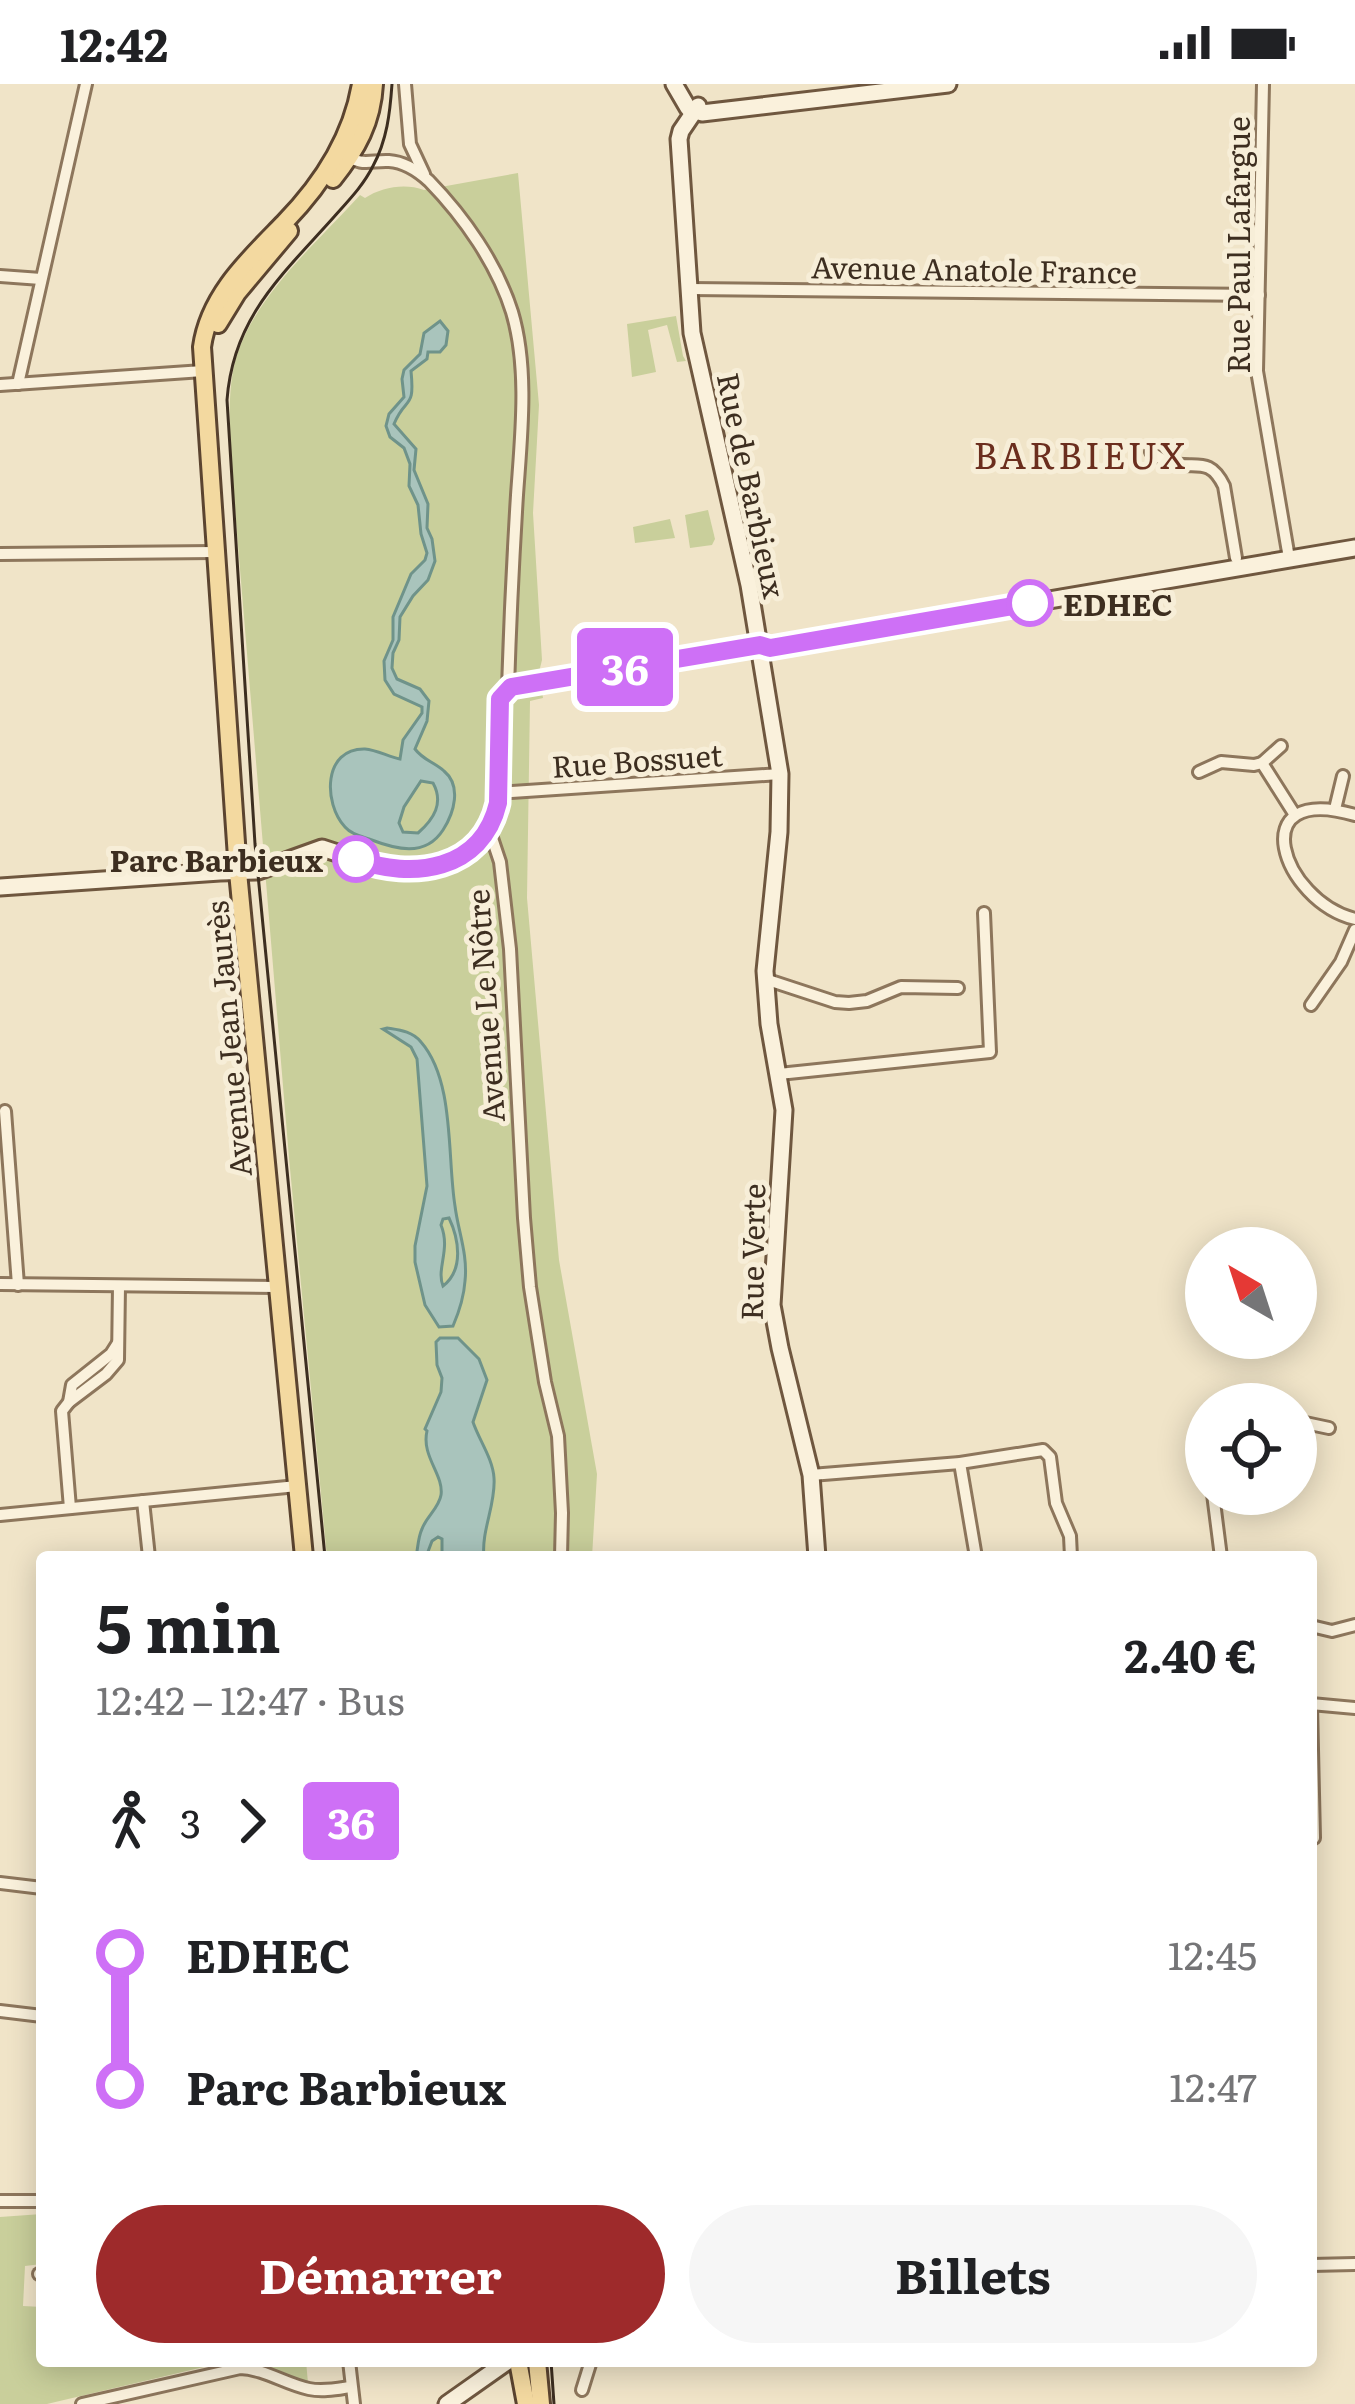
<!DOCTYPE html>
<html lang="fr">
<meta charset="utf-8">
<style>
body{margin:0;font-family:Literata,serif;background:#f6f6f6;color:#202124;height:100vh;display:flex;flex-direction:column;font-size:45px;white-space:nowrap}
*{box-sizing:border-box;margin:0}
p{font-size:39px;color:#757577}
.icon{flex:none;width:66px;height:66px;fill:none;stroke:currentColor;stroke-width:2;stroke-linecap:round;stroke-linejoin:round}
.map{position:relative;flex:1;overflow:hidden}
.side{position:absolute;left:36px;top:1467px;width:1281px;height:816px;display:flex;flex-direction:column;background:#fff;border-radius:12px;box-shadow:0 6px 30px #0003}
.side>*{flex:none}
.badge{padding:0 24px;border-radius:9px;font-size:42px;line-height:78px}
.needle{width:78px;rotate:321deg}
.controls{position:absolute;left:1185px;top:1143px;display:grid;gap:24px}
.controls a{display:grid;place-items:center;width:132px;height:132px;border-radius:50%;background:#fff;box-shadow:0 6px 30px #0003;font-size:60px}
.map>.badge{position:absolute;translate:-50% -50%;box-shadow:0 0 0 6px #fff}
.legs{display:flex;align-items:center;gap:18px;height:132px;padding:0 60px;font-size:39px}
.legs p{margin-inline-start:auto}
.head{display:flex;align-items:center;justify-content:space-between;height:204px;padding:0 60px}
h1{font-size:66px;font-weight:700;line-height:90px}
.cta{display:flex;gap:24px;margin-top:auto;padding:24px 60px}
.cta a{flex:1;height:138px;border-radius:72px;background:#9e2a2b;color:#fff;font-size:48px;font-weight:700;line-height:138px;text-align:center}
.cta a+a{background:#f6f6f6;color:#202124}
ul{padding:0 60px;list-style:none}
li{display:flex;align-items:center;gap:42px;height:132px;font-size:45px}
li i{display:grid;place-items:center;width:18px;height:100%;margin:0 15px;background:currentColor}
li i::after{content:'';width:30px;height:30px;margin:-15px;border:9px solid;border-radius:50%;background:#fff}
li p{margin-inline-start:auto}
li:first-child i{background:linear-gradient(#0000 50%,currentColor 0)}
li:last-child i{background:linear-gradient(currentColor 50%,#0000 0)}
.status{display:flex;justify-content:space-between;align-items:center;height:84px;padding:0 60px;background:#fff;direction:ltr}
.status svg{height:33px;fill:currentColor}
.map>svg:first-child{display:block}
</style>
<div class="status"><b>12:42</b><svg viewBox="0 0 49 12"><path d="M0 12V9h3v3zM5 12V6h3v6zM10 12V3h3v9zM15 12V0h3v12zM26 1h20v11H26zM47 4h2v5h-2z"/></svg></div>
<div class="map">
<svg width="1355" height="2320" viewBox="0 0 1355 2320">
<rect width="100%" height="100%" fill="#f0e4c8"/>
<g fill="#c9cf9b">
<path d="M518,89L539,321L533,429L542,576L539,588L543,614L530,617L527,814L559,1176L597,1390L592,1473H327L289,1074L231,377C230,344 227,306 236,274C255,211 317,159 360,111L365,114C382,103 405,99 424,106Z"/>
<polygon points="676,232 683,272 686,277 677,278 667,241 648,246 656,288 632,293 627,240"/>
<polygon points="708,426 715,455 712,461 690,464 685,431"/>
<polygon points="670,435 675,454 635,459 633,443"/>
<polygon points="42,2130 42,2180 25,2182 23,2222 42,2223 42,2277 229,2277 47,2320 0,2320 0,2133"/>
<polygon points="242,2277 306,2277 308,2299"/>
</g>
<g fill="#a9c4bc" stroke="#6f938a" stroke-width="3" fill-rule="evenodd">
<path d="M440,237L448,247L446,261L440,268H428L427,275L411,287C415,327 406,311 394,340L416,365L414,386L428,420L427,444L432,455L435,477L428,496L413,512L400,533L399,556L393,569L392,584L397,595L420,605L429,617L427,637L415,665C423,676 434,678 444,687C462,702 454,729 443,746C425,774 395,765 369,755C360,752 351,750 345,743C323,719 323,664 365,665C377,666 389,673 400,675L403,656L422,629V623L394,610L385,596L384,577L393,556V533L411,490L425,476L427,469L421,450L418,421L409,402L410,380L404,364L390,353L386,342L389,330L404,313L402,295L404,286L420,270L424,249ZM421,697L433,699C444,719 434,735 418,749L403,748L399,739L404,723Z"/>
<path d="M387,944C399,946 412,947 421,958C455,997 447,1073 455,1122C458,1147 468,1170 465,1197C464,1212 459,1228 453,1242L439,1243L425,1221L415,1178V1162L427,1102L417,975L411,963L383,945ZM449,1134C459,1155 464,1186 443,1202C436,1184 451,1166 441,1141L443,1135Z"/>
<path d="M440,1254H458L479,1275L487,1296L473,1338C479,1356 493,1375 494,1394C496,1420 481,1447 484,1473H442V1455L438,1453L432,1457L426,1473H416C418,1464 418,1453 422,1445C426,1433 439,1424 441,1411C444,1391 421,1372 427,1347L425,1345L441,1308L442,1294L437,1281L436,1258Z"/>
</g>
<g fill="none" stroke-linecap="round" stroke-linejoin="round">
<defs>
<g id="street">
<polyline points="405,0 410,60 424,90"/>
<polyline points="1263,0 1257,287 1289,474"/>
<path d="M346,70C360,83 371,76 389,77C404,78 418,87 429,97C464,133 497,180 512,228C529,285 521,353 517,411C513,476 510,540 508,604"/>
<polyline points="0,192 41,195"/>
<polyline points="689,205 1259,211"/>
<polyline points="18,300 86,0"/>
<polyline points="0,301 203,287"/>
<path d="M1151,368C1157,372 1163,377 1169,379C1195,386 1209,371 1224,402L1236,474"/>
<polyline points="0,470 215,468"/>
<polyline points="1262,679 1281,662"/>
<polyline points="1199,688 1221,678 1254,681 1262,679 1295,731"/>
<polyline points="498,709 780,690"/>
<polyline points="1335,725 1343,692"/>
<path d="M1355,731C1241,698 1282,817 1355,835"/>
<polyline points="489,745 500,778 510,865 524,1134 530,1203 545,1298 558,1352 562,1429 561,1473"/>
<polyline points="765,895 835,918 849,919 867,917 901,903 958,904"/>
<polyline points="1311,921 1341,878 1355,846"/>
<polyline points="779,990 990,968 984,829"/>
<polyline points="5,1027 18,1201"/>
<polyline points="0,1200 277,1203"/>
<polyline points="69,1318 106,1290 118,1276 119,1202"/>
<polyline points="1296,1337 1329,1344"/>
<polyline points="960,1379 976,1473"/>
<polyline points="811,1391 960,1379 1043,1366 1050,1373 1056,1419 1070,1452 1071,1473"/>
<polyline points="1213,1410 1221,1473"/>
<polyline points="143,1417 149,1473"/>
<polyline points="70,1424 62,1327 69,1318 72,1301 111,1270 118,1259"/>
<polyline points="0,1431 297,1402"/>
<polyline points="1311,1542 1332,1547 1355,1541"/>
<polyline points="1311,1620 1355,1624"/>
<polyline points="1311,1621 1314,1754"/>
<polyline points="0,1799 42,1804"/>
<polyline points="0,1927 42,1932"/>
<polyline points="0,2117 42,2117"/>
<polyline points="1311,2181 1355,2180"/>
<polyline points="39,2190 42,2190"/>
<polyline points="349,2277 354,2320"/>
<polyline points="582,2306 591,2277"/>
<path d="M82,2320L240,2284C265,2285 285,2300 309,2305C323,2308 337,2305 350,2303"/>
</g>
<g id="secondary">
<polyline points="674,0 688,24 702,29 948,0"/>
<polyline points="698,22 681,47 679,55 692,249 749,501 780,690 779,748 765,887 769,940 784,1026 772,1221 780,1264 811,1391 817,1473"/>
<polyline points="0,803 220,788 258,787 322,764 383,784 427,784 456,776 471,765 489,745 498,719 500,615 505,606 514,602 760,561 770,564 785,561 1355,464"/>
<polyline points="447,2320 508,2277"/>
</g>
<g id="primary">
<path d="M333,95C357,65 372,38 374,0"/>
<polyline points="218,240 237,209 289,147"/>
<path d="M304,1473L238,788L202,263C209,211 250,174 284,139C322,100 352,54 361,0"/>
<polyline points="518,2277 526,2320"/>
<polyline points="537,2277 541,2320"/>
</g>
</defs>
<use href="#street" stroke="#8d765c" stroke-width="16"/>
<use href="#secondary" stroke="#6f573f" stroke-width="21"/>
<use href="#primary" stroke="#5b4430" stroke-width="22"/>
<use href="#street" stroke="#faf1dc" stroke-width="10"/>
<use href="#secondary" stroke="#faf1dc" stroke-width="15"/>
<use href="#primary" stroke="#f3d9a0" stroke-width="16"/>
<g stroke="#3d2e20" stroke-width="3">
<path d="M325,1473L255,760L227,316C233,234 281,192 333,134C348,117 363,102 373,82C387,56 390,29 392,0"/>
<polyline points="551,2277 554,2320"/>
</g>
</g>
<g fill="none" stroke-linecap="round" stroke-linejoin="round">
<defs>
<path id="line-1" d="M356,775C412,796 482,787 498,719L500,615L511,603L760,561L770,564L1030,519"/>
</defs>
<use href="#line-1" stroke="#fff" stroke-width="27"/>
<use href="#line-1" stroke="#ce70f6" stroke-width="18"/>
</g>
<g fill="#fff" stroke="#ce70f6" stroke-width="6">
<circle cx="1030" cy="519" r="21"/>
<circle cx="356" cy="775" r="21"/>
</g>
<g text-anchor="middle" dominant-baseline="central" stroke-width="10" stroke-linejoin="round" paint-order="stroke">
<g font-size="30" fill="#3d2e20" stroke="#f7eed8">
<text transform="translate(1237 161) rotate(-90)">Rue Paul Lafargue</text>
<text transform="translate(974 184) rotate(1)">Avenue Anatole France</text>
<text transform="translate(753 401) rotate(78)">Rue de Barbieux</text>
<text transform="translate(637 675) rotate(-4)">Rue Bossuet</text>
<text transform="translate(484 922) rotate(-94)">Avenue Le Nôtre</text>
<text transform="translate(227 955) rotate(-95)">Avenue Jean Jaurès</text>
<text transform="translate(751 1168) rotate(-89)">Rue Verte</text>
</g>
<g font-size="30" font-weight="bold" fill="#3d2e20" stroke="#f7eed8" text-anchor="start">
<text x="1063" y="519">EDHEC</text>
<text x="323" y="775" text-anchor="end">Parc Barbieux</text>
</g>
<g font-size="36" letter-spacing="3" fill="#6b2e1e" stroke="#f7eed8">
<text x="1081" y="369">BARBIEUX</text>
</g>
</g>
</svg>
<div class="controls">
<a><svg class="needle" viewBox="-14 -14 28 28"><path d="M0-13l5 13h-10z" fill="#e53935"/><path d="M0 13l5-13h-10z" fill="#757577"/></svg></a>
<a><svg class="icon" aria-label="locate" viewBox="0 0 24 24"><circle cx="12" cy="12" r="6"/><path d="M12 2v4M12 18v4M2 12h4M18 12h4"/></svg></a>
</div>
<b class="badge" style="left:625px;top:583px;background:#ce70f6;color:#fff">36</b>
<section class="side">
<div class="head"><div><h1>5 min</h1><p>12:42 – 12:47 · Bus</p></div><b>2.40 €</b></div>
<div class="legs"><svg class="icon" aria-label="walk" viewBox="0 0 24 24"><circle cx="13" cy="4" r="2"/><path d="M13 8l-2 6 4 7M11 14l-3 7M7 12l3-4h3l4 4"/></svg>3<svg class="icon" aria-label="forward" viewBox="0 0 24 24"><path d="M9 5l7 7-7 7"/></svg><b class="badge" style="background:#ce70f6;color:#fff">36</b></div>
<ul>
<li><i style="color:#ce70f6"></i><b>EDHEC</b><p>12:45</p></li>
<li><i style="color:#ce70f6"></i><b>Parc Barbieux</b><p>12:47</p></li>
</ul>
<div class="cta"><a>Démarrer</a><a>Billets</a></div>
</section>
</div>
